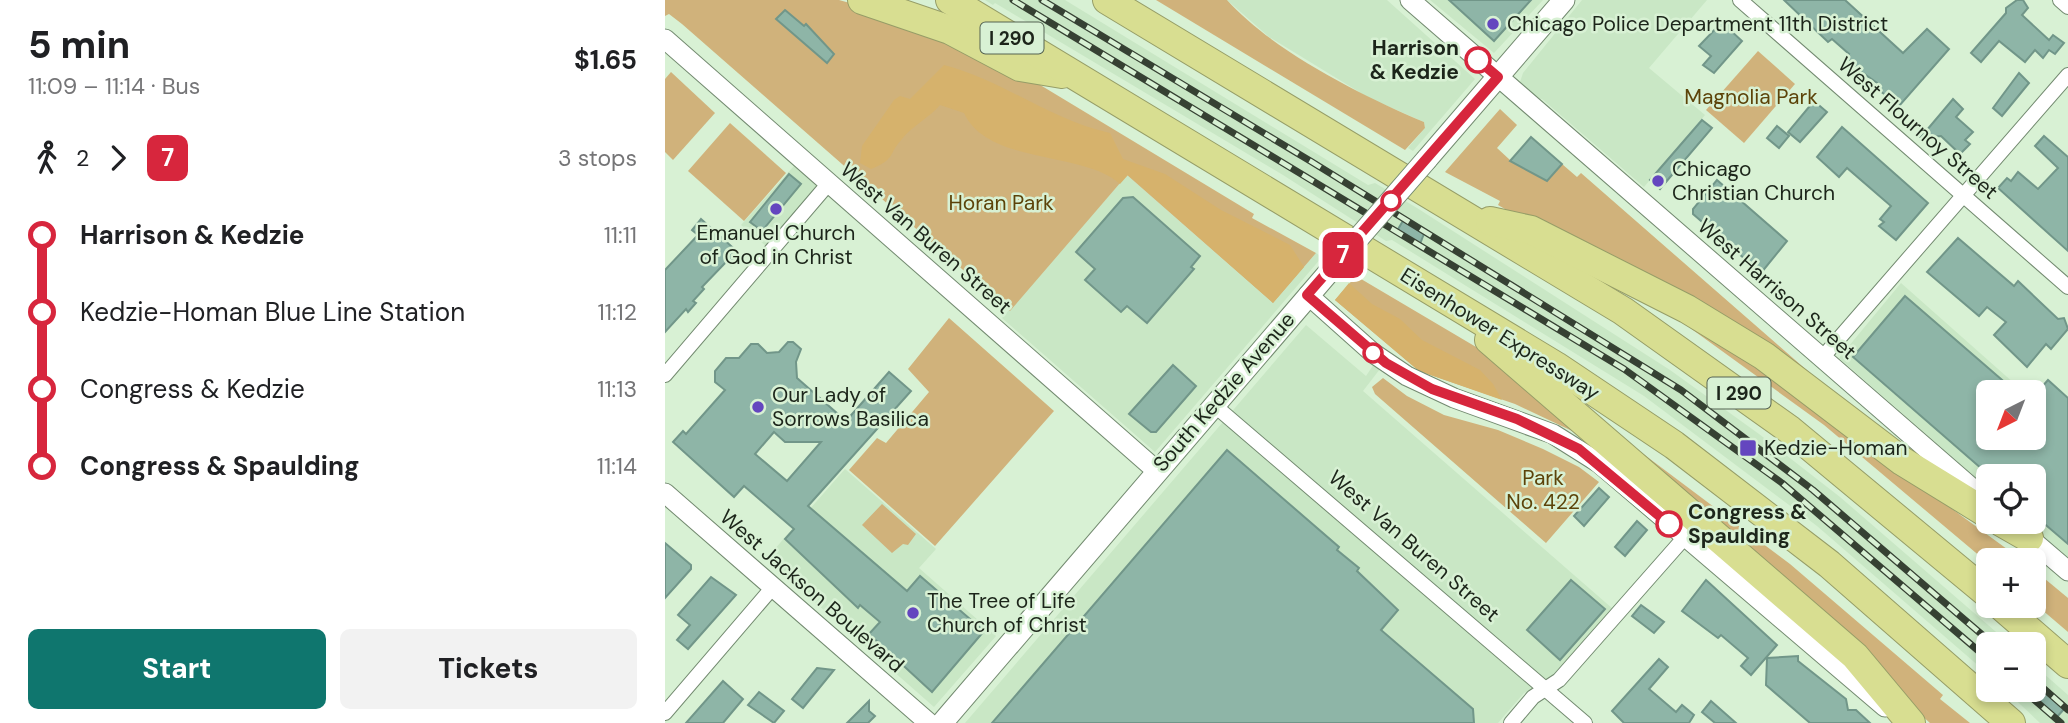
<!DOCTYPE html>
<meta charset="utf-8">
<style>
body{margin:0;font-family:"DM Sans",sans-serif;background:#f2f2f2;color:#202124;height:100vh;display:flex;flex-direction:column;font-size:26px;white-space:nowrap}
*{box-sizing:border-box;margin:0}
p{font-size:23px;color:#757577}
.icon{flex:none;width:38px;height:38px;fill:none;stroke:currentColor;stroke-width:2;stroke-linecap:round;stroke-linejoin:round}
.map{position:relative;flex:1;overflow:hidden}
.details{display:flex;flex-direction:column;background:#fff;width:665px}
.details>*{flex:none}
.badge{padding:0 14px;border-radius:10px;font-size:24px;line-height:46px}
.needle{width:46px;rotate:222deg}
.fabs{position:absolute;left:1311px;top:380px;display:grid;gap:14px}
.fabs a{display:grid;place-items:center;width:70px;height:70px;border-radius:10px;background:#fff;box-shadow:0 4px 10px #0003;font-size:35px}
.map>.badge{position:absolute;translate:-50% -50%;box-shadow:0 0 0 4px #fff}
.legs{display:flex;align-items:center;gap:10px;height:77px;padding:0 28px;font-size:23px}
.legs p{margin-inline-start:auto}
.head{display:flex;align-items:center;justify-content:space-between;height:119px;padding:0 28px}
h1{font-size:38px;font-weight:700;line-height:52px}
.button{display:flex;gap:14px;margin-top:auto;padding:14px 28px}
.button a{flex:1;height:80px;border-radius:10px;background:#0f766e;color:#fff;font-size:28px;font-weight:700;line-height:80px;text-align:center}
.button a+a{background:#f2f2f2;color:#202124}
ul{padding:0 28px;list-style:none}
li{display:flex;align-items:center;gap:24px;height:77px;font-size:26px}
li i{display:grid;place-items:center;width:10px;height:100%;margin:0 9px;background:currentColor}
li i::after{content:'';width:18px;height:18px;margin:-9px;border:5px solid;border-radius:50%;background:#fff}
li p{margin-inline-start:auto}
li:first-child i{background:linear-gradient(#0000 50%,currentColor 0)}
li:last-child i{background:linear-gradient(currentColor 50%,#0000 0)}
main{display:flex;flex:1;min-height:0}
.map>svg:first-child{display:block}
</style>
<main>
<section class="details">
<div class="head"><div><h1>5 min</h1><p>11:09 – 11:14 · Bus</p></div><b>$1.65</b></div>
<div class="legs"><svg class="icon" aria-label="walk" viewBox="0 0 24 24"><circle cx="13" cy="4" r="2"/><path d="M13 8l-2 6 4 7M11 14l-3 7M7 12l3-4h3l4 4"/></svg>2<svg class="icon" aria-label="forward" viewBox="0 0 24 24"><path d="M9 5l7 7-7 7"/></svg><b class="badge" style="background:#d7263d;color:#fff">7</b><p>3 stops</p></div>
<ul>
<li><i style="color:#d7263d"></i><b>Harrison &amp; Kedzie</b><p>11:11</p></li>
<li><i style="color:#d7263d"></i><span>Kedzie-Homan Blue Line Station</span><p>11:12</p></li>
<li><i style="color:#d7263d"></i><span>Congress &amp; Kedzie</span><p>11:13</p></li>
<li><i style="color:#d7263d"></i><b>Congress &amp; Spaulding</b><p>11:14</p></li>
</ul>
<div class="button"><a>Start</a><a>Tickets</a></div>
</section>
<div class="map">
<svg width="1403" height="723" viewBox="0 0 1403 723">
<rect width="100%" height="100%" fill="#d8f1d4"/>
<g fill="#c9e7c5">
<polygon points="320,0 400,0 703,185 710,183 752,208 1005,370 1094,434 1175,497 1345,644 1323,644 1323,674 1152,526 979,396 727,240 721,241 618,175 330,3 328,5"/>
<polygon points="562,0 722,0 810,79 748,151 743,148 760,128 759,122 704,98 604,37"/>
<polygon points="765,0 878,0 829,53"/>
<polygon points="917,0 1042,0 984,68 1040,115 979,187 877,99 867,98 855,82 858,73"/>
<polygon points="129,166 153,187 102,247 76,225"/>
<polygon points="462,175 608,303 651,253 657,257 490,452 337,318"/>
<polygon points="1236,283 1359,392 1323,392 1323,438 1368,438 1403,430 1403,557 1362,522 1368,522 1368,476 1323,476 1323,488 1174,358"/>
<polygon points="641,325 701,376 709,364 715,369 698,391 948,609 889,678 859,693 833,723 300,723"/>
<polygon points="180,469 271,549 254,568 331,636 269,707 101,559"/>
<polygon points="1369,665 1403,695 1403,723 1375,723 1340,690 1368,690"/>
</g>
<g fill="#d0b27b">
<polygon points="0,0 174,0 217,12 357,74 589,214 587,218 651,253 608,303 462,175 345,311 17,24 4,14 0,16"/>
<path d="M491,0H562C609,52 696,95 759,122L760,128L740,150Z"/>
<polygon points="1093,51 1130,84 1079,143 1041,110"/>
<polygon points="6,72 50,113 8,160 0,152 0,79"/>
<polygon points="835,109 852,125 832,148 845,160 881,180 897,164 912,177 916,173 1185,408 833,205 835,201 780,172"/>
<polygon points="65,123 121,173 79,221 23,171"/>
<polygon points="691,276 828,357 920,437 850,404 754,371 670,300"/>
<polygon points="1010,317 1027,319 1357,560 1323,560 1323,563 1159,425"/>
<polygon points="284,318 389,411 270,546 184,470 212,438 221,443 264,392 243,369"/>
<polygon points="718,378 742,396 779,415 833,430 878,449 914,467 934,482 881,543 710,394 707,387"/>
<polygon points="977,453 1125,564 1278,695 1275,699 1305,723 1265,723 973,459"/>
<polygon points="217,504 251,534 243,545 238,544 227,553 197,525"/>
<polygon points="1368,569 1403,598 1403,632 1369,603"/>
</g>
<g fill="#d6b26c">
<path d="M279,65C338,80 385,120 445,133L458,159L500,174L556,210L625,245L639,267L608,303L463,175L455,184C419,151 323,165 299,113L275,105C264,118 247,126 237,139C223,154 231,159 206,169L195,163L197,146L229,100L235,96L245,99Z"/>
<polygon points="684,283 707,304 735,319 757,340 815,370 828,384 837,400 754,371 670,300"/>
</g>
<g fill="#8eb5a7" stroke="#719689" stroke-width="2" fill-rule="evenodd">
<polygon points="784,0 866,0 829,41"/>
<polygon points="1119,0 1180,0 1238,53 1262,29 1284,49 1235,105 1212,89 1215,85 1195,71 1190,71 1189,65 1181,58 1184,54 1167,39 1163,42"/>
<polygon points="1352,0 1358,0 1363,8 1357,15 1384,40 1388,35 1399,43 1390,54 1384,50 1378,58 1370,50 1360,62 1334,41 1316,62 1306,53 1341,13 1341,8"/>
<polygon points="120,10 139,26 141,24 169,54 162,63 111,19"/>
<polygon points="1056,23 1066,25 1065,30 1077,41 1049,73 1038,65 1046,56 1034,46"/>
<polygon points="1354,73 1364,83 1337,116 1328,108"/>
<polygon points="1288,99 1298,109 1291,117 1308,132 1300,140 1305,144 1295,154 1276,136 1256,137"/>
<polygon points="1149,101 1162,112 1135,142 1123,132"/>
<polygon points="1037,120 1047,128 995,189 985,180"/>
<polygon points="1112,126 1124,136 1114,148 1102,138"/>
<polygon points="1177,127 1263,203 1231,240 1214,226 1219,222 1215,219 1226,206 1182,168 1174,177 1152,157"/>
<polygon points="1379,136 1403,157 1403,251 1333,188 1342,178 1346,181 1353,172 1373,189 1393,168 1370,146"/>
<polygon points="866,137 897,164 882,181 845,161"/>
<polygon points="124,174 136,184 97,231 85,222"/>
<polygon points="1052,180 1122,241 1096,273 1028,214 1028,209"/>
<polygon points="468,197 535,256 526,267 529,269 482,323 462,306 456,312 420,280 430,269 411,252 458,198"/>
<polygon points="36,219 75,254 66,265 62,261 37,287 39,289 28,301 31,303 23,312 21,309 0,332 0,270 33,235 27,230"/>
<polygon points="739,219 760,231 755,244 732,231"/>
<polygon points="1293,238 1349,286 1353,281 1393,319 1399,318 1403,329 1386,349 1381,344 1362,367 1329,335 1341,322 1322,307 1314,316 1262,272"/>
<polygon points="1240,296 1351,392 1323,392 1323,438 1368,438 1368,397 1383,380 1403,398 1403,544 1368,514 1368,476 1325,476 1188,357"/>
<path d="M123,342H128L136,349L131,362L132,378L181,421L224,372L246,391L143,506L242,591L255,576L319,631L267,692L204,634L215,622L195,605L193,608L120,539L129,529L79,486L69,497L8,442L18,431L21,434L60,390L50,382V371L61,358H74L86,344H93L102,353L114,352ZM109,432L120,442H156L122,481L90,454Z"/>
<polygon points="508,365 531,386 491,432 486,432 464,414"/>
<polygon points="562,450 674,547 672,550 694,568 692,571 733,610 716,630 808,709 809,723 327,723"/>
<polygon points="934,488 944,497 919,526 909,516"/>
<polygon points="972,521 982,530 960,556 950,547"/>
<polygon points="0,543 26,565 26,569 0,598"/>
<polygon points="46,577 71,595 23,649 12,640 25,625 13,615"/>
<polygon points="906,580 940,609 895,660 862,630"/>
<polygon points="1041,580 1112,645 1086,675 1076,666 1083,658 1056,635 1053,638 1017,611"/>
<polygon points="976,605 999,622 989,633 967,616"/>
<polygon points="1133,656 1133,661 1181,699 1183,710 1191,710 1205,723 1145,723 1101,685 1102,658"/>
<polygon points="994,659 1003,667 984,689 1011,712 1017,705 1029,715 1024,723 959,723 947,711"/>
<polygon points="152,668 169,670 138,708 127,699"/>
<polygon points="58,681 78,699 58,723 21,723"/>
<polygon points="1380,690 1400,708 1391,718 1373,702"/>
<polygon points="94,692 119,711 109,723 83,705"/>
<polygon points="204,701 204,711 210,716 203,723 182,723"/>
<polygon points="1046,701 1071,723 1050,723 1037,712"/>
</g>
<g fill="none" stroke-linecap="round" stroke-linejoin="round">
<defs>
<g id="minor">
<polyline points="1075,0 1403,287"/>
<polyline points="1395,0 1403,7"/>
<polyline points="1157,358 1403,75"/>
<polyline points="0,375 164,183"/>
<polyline points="549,405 920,723"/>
<polyline points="0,713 108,587"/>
<polyline points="846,723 868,697 894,680 1020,537"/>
</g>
<g id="tertiary">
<polyline points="745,0 1323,502"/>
<polyline points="0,39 492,471"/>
<polyline points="643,295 708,353 742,376 789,398 888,434 934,463 1220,707"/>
<polyline points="0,493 264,723"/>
<polyline points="1354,529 1403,571"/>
</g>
<g id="secondary">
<polyline points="762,159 899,0"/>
<polyline points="277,723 670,265"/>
</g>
<g id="motorway">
<polyline points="197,0 285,30 355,67 397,74"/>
<polyline points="285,0 891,366 1009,445 1164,564 1346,723"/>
<polyline points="442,0 958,311 1125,430 1323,594"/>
<polyline points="825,221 866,230 1022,309 1099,356 1237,461 1323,514"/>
<polyline points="824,340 1190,656 1246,723"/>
<polyline points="1336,522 1364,538"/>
<polyline points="1336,606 1403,664"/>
</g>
</defs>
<use href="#minor" stroke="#738a70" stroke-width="16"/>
<use href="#tertiary" stroke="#738a70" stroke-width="21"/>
<use href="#secondary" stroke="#738a70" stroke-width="23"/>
<use href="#motorway" stroke="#969d67" stroke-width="30"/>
<use href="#minor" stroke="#fff" stroke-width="14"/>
<use href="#tertiary" stroke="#fff" stroke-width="19"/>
<use href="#secondary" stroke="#fff" stroke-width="21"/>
<use href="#motorway" stroke="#d8de91" stroke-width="28"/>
<defs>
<g id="rail">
<polyline points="348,0 959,369 1117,483 1323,659"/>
<polyline points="377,0 647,162 1016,390 1148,490 1328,644"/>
<polyline points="1368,679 1403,710"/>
<polyline points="1358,690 1396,723"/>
</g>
</defs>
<use href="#rail" stroke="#364133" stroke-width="7"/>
<use href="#rail" stroke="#d8f1d4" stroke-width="4.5" stroke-dasharray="13" stroke-linecap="butt"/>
<defs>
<polyline id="secondary-bridge" points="670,265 762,159"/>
</defs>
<use href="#secondary-bridge" stroke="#738a70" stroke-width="23" stroke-linecap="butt"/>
<use href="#secondary-bridge" stroke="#fff" stroke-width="21"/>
</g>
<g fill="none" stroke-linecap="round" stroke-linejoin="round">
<defs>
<polyline id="line-1" points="813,60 833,77 642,295 721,363 767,389 852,419 914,449 1004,524"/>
</defs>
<use href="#line-1" stroke="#fff" stroke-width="16"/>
<use href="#line-1" stroke="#d7263d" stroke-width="10"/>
</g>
<g fill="#6446bf" stroke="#d8f1d4" stroke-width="2.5">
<circle cx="828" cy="24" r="7"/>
<circle cx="993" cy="181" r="7"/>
<circle cx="111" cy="209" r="7"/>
<circle cx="93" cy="407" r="7"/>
<rect x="1074" y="439" width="18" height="18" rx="3.5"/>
<circle cx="248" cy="613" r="7"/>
</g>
<g fill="#fff" stroke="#d7263d" stroke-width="3.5">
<circle cx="813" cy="60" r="12"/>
<circle cx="726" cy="201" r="9"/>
<circle cx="708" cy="353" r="9"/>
<circle cx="1004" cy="524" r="12"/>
</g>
<g text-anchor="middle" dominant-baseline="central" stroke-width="5" stroke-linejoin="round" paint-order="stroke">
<g fill="#d8f1d4" stroke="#546252" stroke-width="2">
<rect x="315.5" y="22.5" width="63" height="31" rx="5"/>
<rect x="1042.5" y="377.5" width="63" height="31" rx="5"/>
</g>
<g font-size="19" font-weight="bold" fill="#1c251a">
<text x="347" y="38">I 290</text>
<text x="1074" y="393">I 290</text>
</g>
<g font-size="21" fill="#1c251a" stroke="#d8f1d4" text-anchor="start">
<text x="842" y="24">Chicago Police Department 11th District</text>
<text x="1007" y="169">Chicago<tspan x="1007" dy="24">Christian Church</tspan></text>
<text x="111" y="233" text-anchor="middle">Emanuel Church<tspan x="111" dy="24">of God in Christ</tspan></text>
<text x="107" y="395">Our Lady of<tspan x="107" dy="24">Sorrows Basilica</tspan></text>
<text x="1099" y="448">Kedzie-Homan</text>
<text x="262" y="601">The Tree of Life<tspan x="262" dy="24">Church of Christ</tspan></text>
</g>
<g font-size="21" font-weight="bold" fill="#1c251a" stroke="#d8f1d4" text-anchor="end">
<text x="794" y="48">Harrison<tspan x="794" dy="24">&amp; Kedzie</tspan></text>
<text x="1023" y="512" text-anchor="start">Congress &amp;<tspan x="1023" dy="24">Spaulding</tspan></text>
</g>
<g font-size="21" fill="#5c4309" stroke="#d8f1d4">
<text x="1086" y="97">Magnolia Park</text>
<text x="336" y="203">Horan Park</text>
<text x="878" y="478">Park<tspan x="878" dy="24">No. 422</tspan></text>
</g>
<g font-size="21" fill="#1c251a" stroke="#d8f1d4">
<text transform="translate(1253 128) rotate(41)">West Flournoy Street</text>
<text transform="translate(261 238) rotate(41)">West Van Buren Street</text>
<text transform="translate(1112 289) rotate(41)">West Harrison Street</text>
<text transform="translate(835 334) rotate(32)">Eisenhower Expressway</text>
<text transform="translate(559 392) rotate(-49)">South Kedzie Avenue</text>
<text transform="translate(749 546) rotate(41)">West Van Buren Street</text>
<text transform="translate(147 591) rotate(41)">West Jackson Boulevard</text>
</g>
</g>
</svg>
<div class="fabs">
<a><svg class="needle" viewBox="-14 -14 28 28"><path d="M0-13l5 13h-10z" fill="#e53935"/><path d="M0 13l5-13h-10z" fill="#757577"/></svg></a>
<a><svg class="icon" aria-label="locate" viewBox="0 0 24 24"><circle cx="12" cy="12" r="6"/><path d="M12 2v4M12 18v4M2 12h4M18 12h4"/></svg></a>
<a>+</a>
<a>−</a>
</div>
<b class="badge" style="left:678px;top:255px;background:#d7263d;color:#fff">7</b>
</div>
</main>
